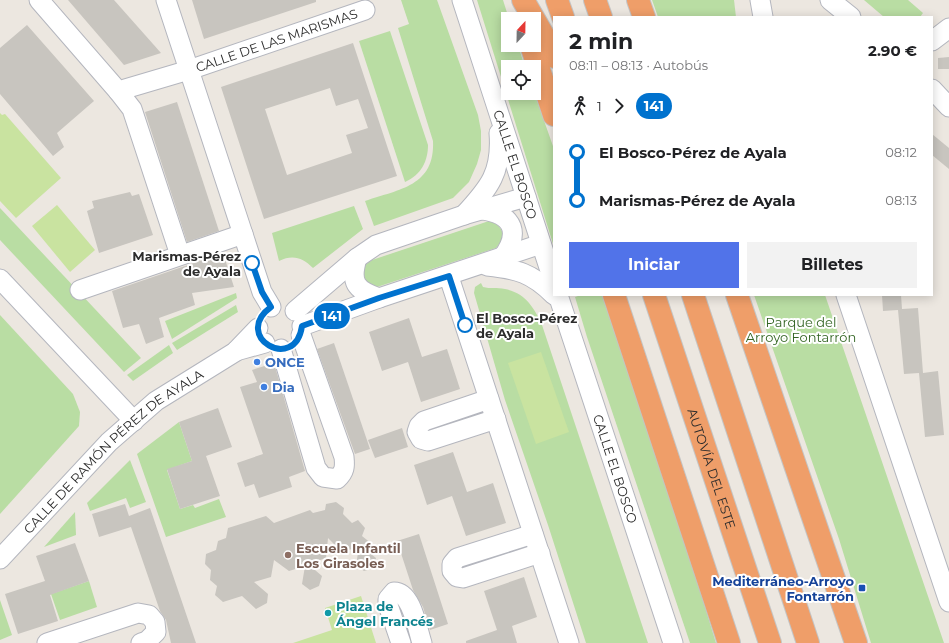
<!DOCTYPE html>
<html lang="es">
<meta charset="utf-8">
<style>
body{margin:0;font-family:Montserrat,sans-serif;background:#f2f2f2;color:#202124;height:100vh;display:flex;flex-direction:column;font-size:15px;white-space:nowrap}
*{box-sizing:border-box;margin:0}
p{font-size:13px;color:#757577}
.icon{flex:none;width:22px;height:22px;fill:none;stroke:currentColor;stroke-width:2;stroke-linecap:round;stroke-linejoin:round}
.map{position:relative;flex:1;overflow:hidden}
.details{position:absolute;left:553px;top:16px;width:380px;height:280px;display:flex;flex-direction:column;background:#fff;border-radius:0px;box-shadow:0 2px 10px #0003}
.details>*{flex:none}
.badge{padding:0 8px;border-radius:13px;font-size:14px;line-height:26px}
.needle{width:26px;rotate:22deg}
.fabs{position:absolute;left:501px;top:12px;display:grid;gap:8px}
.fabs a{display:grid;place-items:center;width:40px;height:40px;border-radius:0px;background:#fff;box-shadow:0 2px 10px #0003;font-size:20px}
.map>.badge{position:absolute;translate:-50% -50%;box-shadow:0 0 0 2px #fff}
.legs{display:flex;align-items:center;gap:6px;height:44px;padding:0 16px;font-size:13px}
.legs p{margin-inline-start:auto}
.summary{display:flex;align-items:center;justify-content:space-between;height:68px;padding:0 16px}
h1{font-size:22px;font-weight:700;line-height:30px}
.button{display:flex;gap:8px;margin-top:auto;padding:8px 16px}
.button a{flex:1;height:46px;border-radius:0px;background:#5173e9;color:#fff;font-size:16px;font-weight:700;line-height:46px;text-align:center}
.button a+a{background:#f2f2f2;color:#202124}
ul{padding:0 16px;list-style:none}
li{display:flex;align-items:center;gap:14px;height:48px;font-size:15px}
li i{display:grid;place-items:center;width:6px;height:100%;margin:0 5px;background:currentColor}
li i::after{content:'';width:10px;height:10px;margin:-5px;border:3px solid;border-radius:50%;background:#fff}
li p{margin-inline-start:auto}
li:first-child i{background:linear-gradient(#0000 50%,currentColor 0)}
li:last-child i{background:linear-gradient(currentColor 50%,#0000 0)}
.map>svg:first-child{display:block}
</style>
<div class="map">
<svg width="949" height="643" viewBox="0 0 949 643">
<rect width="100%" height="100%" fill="#ece7e0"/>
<g fill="#b9dda3">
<path d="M401,0H437L478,115L481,131V150L477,164L469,182L453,198L374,226L365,201C400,189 435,186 433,141L398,28L409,24Z"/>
<polygon points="477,0 503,0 509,19 508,45 518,45 525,67 508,67 508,93 534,92 554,149 554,247"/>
<polygon points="652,0 734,0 736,17 658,17"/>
<polygon points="864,0 908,0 923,13 920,17 884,17"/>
<path d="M390,31L428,145C428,161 421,175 405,182L359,41Z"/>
<path d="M354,206L363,229L313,268C303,258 293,254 279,261L272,233Z"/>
<polygon points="0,208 141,358 124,372 0,240"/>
<path d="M489,221C498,224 503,228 503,239L496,248L377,287C364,284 362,276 365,265L372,260Z"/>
<path d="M481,283L483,287C490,289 497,287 505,289C525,293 534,307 542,325L648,643H586L548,525L505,400L474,293L475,287Z"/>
<polygon points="236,293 237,298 172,339 165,321"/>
<polygon points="581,295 602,295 698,584 716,643 690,643 587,337 575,297"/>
<polygon points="754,295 825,295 944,643 871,643 839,539"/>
<polygon points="236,305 238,312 177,350 172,343"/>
<polygon points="0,315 73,394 80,412 79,426 0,514"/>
<polygon points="169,345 173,353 133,381 127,375"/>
<polygon points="179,422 192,461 167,470 180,509 193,505 195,508 219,499 226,517 166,537 137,454"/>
<polygon points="130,460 146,502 130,508 126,498 90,511 87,503"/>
<polygon points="75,512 76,535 44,547"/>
<polygon points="89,581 97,607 60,620 51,594"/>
<polygon points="0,600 12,635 0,640"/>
</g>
<g fill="#c9e3a0">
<polygon points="0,113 2,115 5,114 61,178 16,218 0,201"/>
<polygon points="57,205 95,250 70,272 32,226"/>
<polygon points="541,352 569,432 536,444 508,363"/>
<polygon points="361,596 376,643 293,643 332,630 325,608"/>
</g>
<g fill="#c8c5bf" fill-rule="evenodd">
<polygon points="68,0 114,0 161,53 124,65"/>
<polygon points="192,0 316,0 316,2 204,39"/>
<polygon points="27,25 94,101 57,133 64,147 53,156 0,94 0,48"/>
<path d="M353,43L397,176L264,219L221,87ZM330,88L336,106L358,99L368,128L346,135L352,153L287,175L265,109Z"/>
<polygon points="949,57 949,69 938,69 938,58"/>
<polygon points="177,102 219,231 187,242 145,112"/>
<polygon points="932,134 949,148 949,169 932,155"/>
<polygon points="130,192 132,196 139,194 153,235 99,253 87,211 94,208 92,201"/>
<polygon points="223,253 234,287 192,293 195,305 159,318 164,337 146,344 139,324 123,328 112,291"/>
<polygon points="882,295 901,295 902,309 918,308 923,373 938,371 944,435 925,437 919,373 904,374 898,310 883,311"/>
<polygon points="409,318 422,357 447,349 460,389 421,402 408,362 382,371 369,332"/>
<polygon points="334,343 370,449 355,454 317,349"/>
<polygon points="274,363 305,471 289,477 292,487 259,498 254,484 245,487 237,463 263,454 240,387 257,382 252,370"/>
<polygon points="218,408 232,447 206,456 220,496 180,509 167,469 192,461 179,422"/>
<polygon points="402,428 408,447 375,458 368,440"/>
<polygon points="453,452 467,492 493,483 506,523 466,536 452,496 427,505 414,465"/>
<polygon points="336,502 344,508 343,514 352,523 358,520 365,528 362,536 372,544 362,547 376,558 374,568 364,571 356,565 359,547 342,552 328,538 326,558 308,564 322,576 319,586 310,590 302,584 305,566 289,571 274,560 271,577 254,582 268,594 267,603 256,609 242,596 223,602 215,595 217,586 210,580 211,570 205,564 206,554 216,550 218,541 226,538 228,528 266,516 274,523 310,510 313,513 325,510 326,504"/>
<polygon points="125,504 129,516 150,508 196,643 171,643 166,620 160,611 131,527 99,537 92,514"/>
<polygon points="419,534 448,624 430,630 423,607 413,590 397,541"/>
<polygon points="75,543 89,581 50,595 58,621 18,634 5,594 45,581 36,556"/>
<polygon points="524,577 537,617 512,626 517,643 466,643 466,641 497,630 484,591"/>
</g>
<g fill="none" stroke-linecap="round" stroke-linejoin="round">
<defs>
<g id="minor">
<path id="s1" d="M39,0L118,91L189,70L365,10"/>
<polyline points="166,0 262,292 271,307"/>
<path id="s2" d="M462,0L554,283"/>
<polyline points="760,0 763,17"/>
<polyline points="830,0 851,17"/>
<polyline points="932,41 949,28"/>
<polyline points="932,89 949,107"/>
<polyline points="118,91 132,109 180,255"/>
<path d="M483,210C515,215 520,234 502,258"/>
<path d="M464,215C490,187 502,172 499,133"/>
<path d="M357,258C350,282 355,290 379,298"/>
<path d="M487,266C517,269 532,273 554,295"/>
<polyline points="449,277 569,643"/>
<polyline points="0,279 134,421"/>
<polyline points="80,290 243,234"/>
<path id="s3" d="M558,295L673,643"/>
<polyline points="846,295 949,602"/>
<polyline points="295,311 357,258 376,245 464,215 526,197"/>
<polyline points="302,326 379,298 541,244"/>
<path d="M281,349L316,468L323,477L337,479C345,472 345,466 344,457L301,335"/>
<polyline points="236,351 265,343"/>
<polyline points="489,399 424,421 419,426 417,432 421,439 428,441 496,419"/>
<polyline points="533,534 457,558 452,564 452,571 457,577 463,578 540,553"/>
<path id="s4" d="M0,559L109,442L156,401L235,352L258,328"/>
<polyline points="47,643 138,613 149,615 155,622 156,632 147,641 141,643"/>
<path d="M401,643L388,605V599L394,592C412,592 417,628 422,643"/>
</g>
<g id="highway">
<polyline points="523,0 545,38 554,57"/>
<polyline points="557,0 563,17"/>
<polyline points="595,0 601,17"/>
<polyline points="638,0 644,17"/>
<polyline points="531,45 554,115"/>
<polyline points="614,295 729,643"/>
<path id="s5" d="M654,295L770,643"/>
<polyline points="693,295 808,643"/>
<polyline points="737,295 856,643"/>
</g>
</defs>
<use href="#minor" stroke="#b4b6be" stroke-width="21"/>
<use href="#highway" stroke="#c4c4c4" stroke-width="24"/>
<use href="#minor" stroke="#fff" stroke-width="19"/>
<use href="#highway" stroke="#ef9e69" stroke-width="22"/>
</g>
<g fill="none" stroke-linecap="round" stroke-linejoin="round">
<defs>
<path id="line-1" d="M252,263L262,292L271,307C231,336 295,374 302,326L379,298L449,276L465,325"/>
</defs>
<use href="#line-1" stroke="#fff" stroke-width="9"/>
<use href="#line-1" stroke="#0072ce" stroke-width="6"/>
</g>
<g fill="#fff" stroke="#0072ce" stroke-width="2">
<circle cx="252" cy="263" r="7"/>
<circle cx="465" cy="325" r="7"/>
</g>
<g fill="#3f7fe0" stroke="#fff" stroke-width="1.5">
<circle cx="257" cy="362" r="4"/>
<circle cx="264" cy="387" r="4"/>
</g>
<circle fill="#8d6e63" stroke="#fff" stroke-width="1.5" cx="288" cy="555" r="4"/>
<rect fill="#1a4fb4" stroke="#fff" stroke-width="1.5" x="858" y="584" width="8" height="8" rx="2"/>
<circle fill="#0f9aa8" stroke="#fff" stroke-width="1.5" cx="328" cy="613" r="4"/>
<g text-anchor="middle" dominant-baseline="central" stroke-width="4" stroke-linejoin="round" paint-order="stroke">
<g font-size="13" fill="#2c2c2c" stroke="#fff">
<text stroke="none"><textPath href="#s1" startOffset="287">CALLE DE LAS MARISMAS</textPath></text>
<text stroke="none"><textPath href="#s2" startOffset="173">CALLE EL BOSCO</textPath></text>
<text stroke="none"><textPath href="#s4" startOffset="157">CALLE DE RAMÓN PÉREZ DE AYALA</textPath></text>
<text stroke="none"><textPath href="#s3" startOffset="183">CALLE EL BOSCO</textPath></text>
<text stroke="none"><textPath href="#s5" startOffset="183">AUTOVÍA DEL ESTE</textPath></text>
</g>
<g font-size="13" font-weight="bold" fill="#2c2c2c" stroke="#fff" text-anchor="end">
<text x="241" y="256">Marismas-Pérez<tspan x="241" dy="15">de Ayala</tspan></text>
<text x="476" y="318" text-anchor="start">El Bosco-Pérez<tspan x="476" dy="15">de Ayala</tspan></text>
</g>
<g font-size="13" fill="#326422" stroke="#fff">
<text x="801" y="322">Parque del<tspan x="801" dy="15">Arroyo Fontarrón</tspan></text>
</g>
<g font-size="13" font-weight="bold" fill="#366cbe" stroke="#fff" text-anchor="start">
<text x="265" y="362">ONCE</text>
<text x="272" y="387">Dia</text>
</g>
<g font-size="13" font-weight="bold" fill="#785e54" stroke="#fff" text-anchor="start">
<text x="296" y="548">Escuela Infantil<tspan x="296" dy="15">Los Girasoles</tspan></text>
</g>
<g font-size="13" font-weight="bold" fill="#164399" stroke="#fff" text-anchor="end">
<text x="854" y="581">Mediterráneo-Arroyo<tspan x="854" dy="15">Fontarrón</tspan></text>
</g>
<g font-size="13" font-weight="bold" fill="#0d838f" stroke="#fff" text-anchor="start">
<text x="336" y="606">Plaza de<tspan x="336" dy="15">Ángel Francés</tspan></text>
</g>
</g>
</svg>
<div class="fabs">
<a><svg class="needle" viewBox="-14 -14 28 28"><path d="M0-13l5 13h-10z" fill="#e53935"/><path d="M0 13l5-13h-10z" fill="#757577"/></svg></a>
<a><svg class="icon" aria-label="locate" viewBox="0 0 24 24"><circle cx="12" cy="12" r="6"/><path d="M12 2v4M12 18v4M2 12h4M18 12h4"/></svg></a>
</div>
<b class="badge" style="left:332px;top:316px;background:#0072ce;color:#fff">141</b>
<section class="details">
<div class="summary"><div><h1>2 min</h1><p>08:11 – 08:13 · Autobús</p></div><b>2.90 €</b></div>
<div class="legs"><svg class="icon" aria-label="walk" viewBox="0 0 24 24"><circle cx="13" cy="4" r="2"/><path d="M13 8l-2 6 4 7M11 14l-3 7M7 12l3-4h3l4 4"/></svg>1<svg class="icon" aria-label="forward" viewBox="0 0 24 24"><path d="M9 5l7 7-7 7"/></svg><b class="badge" style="background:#0072ce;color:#fff">141</b></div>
<ul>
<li><i style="color:#0072ce"></i><b>El Bosco-Pérez de Ayala</b><p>08:12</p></li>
<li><i style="color:#0072ce"></i><b>Marismas-Pérez de Ayala</b><p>08:13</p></li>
</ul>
<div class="button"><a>Iniciar</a><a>Billetes</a></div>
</section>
</div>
